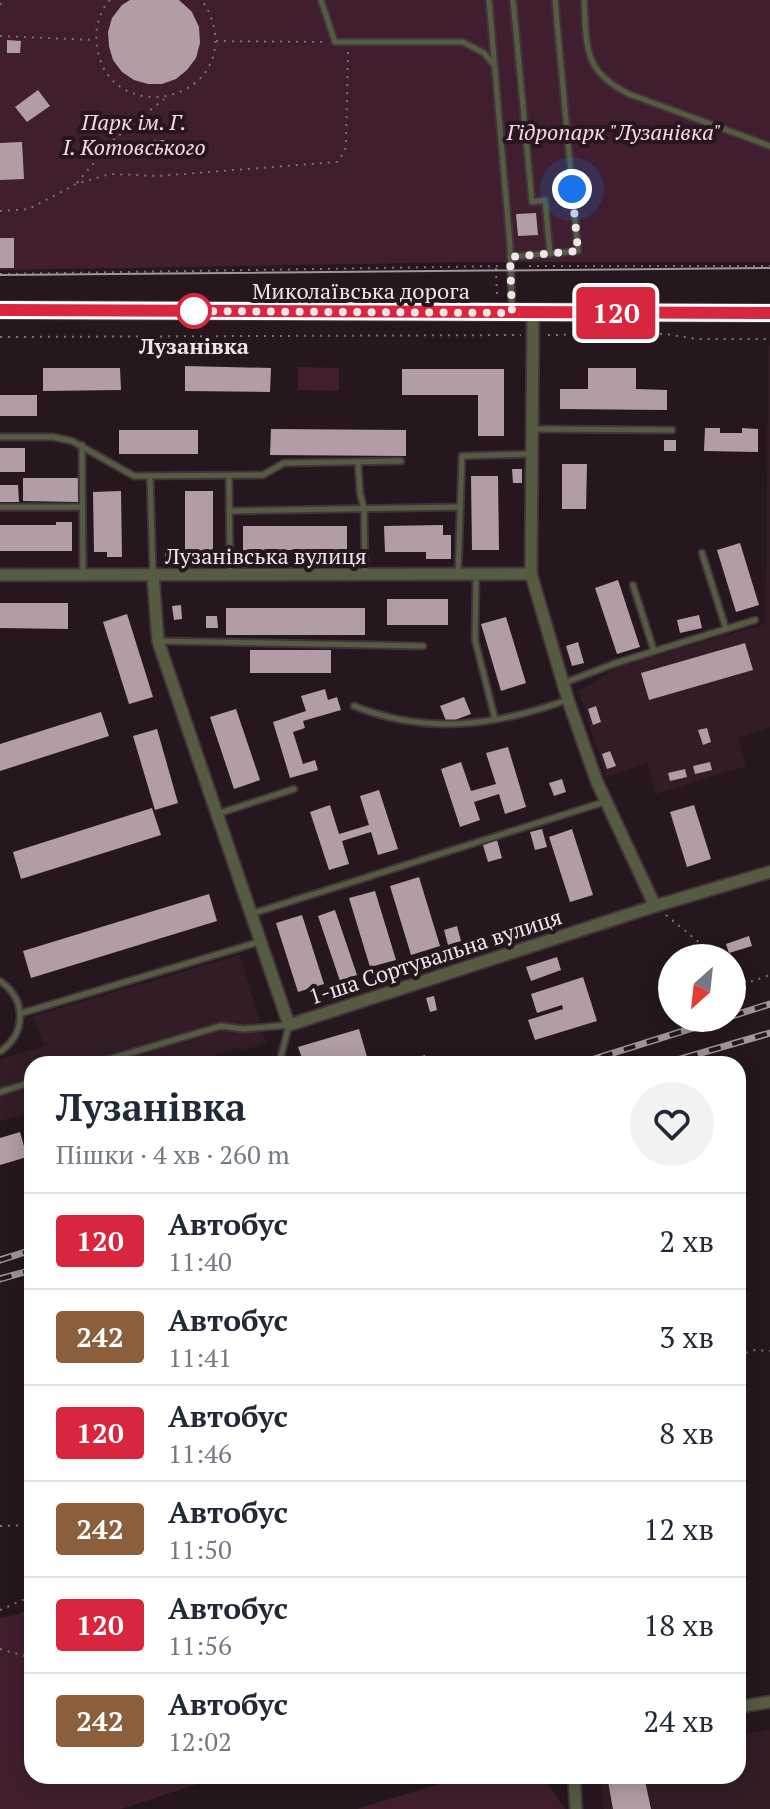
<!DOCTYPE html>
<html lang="uk">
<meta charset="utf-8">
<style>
body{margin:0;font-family:"PT Serif",serif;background:#f2f2f3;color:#1f2937;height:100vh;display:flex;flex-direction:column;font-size:30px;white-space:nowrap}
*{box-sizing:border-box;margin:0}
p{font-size:26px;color:#747a83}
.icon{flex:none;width:44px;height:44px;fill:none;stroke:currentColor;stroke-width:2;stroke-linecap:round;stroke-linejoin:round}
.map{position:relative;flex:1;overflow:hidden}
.drawer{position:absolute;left:24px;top:1056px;width:722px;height:728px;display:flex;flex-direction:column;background:#fff;border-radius:24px;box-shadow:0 4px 20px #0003}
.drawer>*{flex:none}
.badge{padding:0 16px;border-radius:6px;font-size:28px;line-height:52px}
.needle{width:52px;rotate:207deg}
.tools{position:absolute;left:658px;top:944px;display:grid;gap:16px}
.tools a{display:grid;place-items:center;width:88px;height:88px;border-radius:50%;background:#fff;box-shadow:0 4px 20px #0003;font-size:40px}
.you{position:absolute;width:40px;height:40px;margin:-20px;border:6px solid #fff;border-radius:50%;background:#1a73e8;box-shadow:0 0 0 12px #1a73e833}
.map>.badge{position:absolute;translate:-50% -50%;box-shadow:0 0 0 4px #fff}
.round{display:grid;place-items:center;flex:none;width:84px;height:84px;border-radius:42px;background:#f2f2f3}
.summary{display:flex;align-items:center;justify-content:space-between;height:136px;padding:0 32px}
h1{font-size:38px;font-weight:800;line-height:60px}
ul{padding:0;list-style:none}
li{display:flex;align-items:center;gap:24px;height:96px;padding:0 32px;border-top:2px solid #e0e1e3}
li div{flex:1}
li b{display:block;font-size:30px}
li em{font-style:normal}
li .badge{min-width:88px;font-weight:700;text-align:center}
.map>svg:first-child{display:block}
</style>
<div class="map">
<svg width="770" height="1809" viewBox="0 0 770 1809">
<rect width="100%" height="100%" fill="#26171e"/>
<g fill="#321d27">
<polygon points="768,345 770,345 770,727 738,738 746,766 656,794 648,763 606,777 579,691 623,665 766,624"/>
<polygon points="240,955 266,1043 242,1051 239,1048 187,1064 32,1064 32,1112 0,1121 0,1060 44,1046 33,1016"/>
<polygon points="770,1730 770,1809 604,1809 599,1776 738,1776 738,1735"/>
</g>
<g fill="#411e2f">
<polygon points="0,0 770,0 770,262 474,262 0,270"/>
<polygon points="298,367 339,368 339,391 298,390"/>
<polygon points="32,1604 32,1776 222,1776 121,1809 0,1809 0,1618 20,1614"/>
<polygon points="465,1776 543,1776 565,1809 357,1809"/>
</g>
<g fill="#b29da6">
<polygon points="130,0 179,0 192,12 199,27 200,43 196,58 187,70 176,79 162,84 148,84 134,80 122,72 113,60 109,46 108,32 112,18 122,5"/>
<polygon points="7,40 21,41 20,53 7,53"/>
<polygon points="38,90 50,106 27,122 15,107"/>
<polygon points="151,140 165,140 165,154 150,154"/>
<polygon points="22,142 24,179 0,180 0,143"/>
<polygon points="536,213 538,235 518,236 516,214"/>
<rect x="0" y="238" width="14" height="30"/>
<polygon points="185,366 271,368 270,392 185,391"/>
<polygon points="43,368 120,368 121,390 43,391"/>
<polygon points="588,368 636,368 636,389 667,390 667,410 560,409 560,389 588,389"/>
<polygon points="402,369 504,369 504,436 478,436 478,395 402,395"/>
<rect x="0" y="395" width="37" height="21"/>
<polygon points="705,428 720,428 720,433 742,433 742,428 758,429 758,452 704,451"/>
<polygon points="271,429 406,430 406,456 270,455"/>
<rect x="119" y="430" width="79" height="24"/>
<rect x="664" y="440" width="12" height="11"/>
<rect x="0" y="448" width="25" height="24"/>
<polygon points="562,464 587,464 586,509 562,509"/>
<polygon points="512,469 522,469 522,483 513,483"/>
<polygon points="471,476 498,476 499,550 472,550"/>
<polygon points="23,478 78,478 78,502 23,501"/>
<polygon points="0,485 18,485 19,502 0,502"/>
<polygon points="121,491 122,557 107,557 107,552 94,552 93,492"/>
<rect x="185" y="491" width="28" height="60"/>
<polygon points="56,522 72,522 72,551 0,551 0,525 56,525"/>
<polygon points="443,525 443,535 451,535 451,559 426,559 426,552 385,552 384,526"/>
<rect x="243" y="526" width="104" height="24"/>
<polygon points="740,543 759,605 736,612 717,550"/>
<polygon points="165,547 173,547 172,561 165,560"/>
<polygon points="618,580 640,647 617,654 595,588"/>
<rect x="387" y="599" width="61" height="26"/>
<polygon points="0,603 68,603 68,629 0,628"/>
<polygon points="181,605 182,619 174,620 172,606"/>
<rect x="226" y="608" width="139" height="27"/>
<polygon points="127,614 153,697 129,704 103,622"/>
<polygon points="699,615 702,628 680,633 677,620"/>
<polygon points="206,616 217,616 218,628 206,628"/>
<polygon points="506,617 526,683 501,691 481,624"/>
<polygon points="578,642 584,663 572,666 566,646"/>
<polygon points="745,643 753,670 649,700 641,673"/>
<rect x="250" y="650" width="81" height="23"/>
<polygon points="325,689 328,700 337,697 341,710 303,721 305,728 293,732 303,764 315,760 318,770 290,778 273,722 306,711 301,696"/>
<polygon points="464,697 471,714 447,723 440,706"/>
<polygon points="596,706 601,722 593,725 588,709"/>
<polygon points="236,709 260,780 234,789 210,717"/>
<polygon points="101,712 109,736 0,771 0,744"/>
<polygon points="707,728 711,742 703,745 698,730"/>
<polygon points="157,729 178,803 155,810 133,736"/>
<polygon points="508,747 526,807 505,814 499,794 474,802 480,820 460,827 441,769 461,762 471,791 496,784 486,753"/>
<polygon points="610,751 616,766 607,769 602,754"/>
<polygon points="710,762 712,770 695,774 693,766"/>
<polygon points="685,769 687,777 670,781 668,773"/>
<polygon points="562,779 566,792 554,796 549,783"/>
<polygon points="379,790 398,849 378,855 371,832 342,841 349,864 329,870 310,812 330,805 339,834 369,825 360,796"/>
<polygon points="694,805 711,859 687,867 670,812"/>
<polygon points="152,808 161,835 21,879 13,852"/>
<polygon points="542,829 547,847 535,850 530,832"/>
<polygon points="572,829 593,895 570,902 549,837"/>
<polygon points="497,840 502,858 488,862 483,845"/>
<polygon points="419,877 440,946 411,955 390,886"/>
<polygon points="375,891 396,960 370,967 349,898"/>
<polygon points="209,894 217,921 31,978 23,951"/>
<polygon points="335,910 357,975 340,981 318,916"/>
<polygon points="302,915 324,984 298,992 276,923"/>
<polygon points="457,926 461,941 448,945 444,930"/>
<polygon points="749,936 752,946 729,953 726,944"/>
<polygon points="557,957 561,970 531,981 526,967"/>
<polygon points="583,977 597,1021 535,1040 528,1020 563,1009 562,1005 537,1013 531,994"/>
<polygon points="434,996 437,1010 430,1012 426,998"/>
<polygon points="359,1029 368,1060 356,1064 304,1064 298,1047"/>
<polygon points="425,1055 428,1064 407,1064 406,1061"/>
<polygon points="20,1132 27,1157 0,1165 0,1138"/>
<polygon points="607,1776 644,1776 651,1809 613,1809"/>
</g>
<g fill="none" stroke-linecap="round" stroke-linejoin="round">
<defs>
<g id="service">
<polyline points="321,0 335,42 463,42 484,53 493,64"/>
<polyline points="489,0 510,245 512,310"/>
<polyline points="513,0 532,202 545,200 550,254"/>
<path d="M584,0C587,46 582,71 629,94L770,146"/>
<polyline points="510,257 578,251 555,0"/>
<polyline points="533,429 672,430"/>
<polyline points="0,437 53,437 72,441 134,476 263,475 284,463 401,461"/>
<polyline points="82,445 83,574"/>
<polyline points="358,462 360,493 364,509 365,574"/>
<polyline points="150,476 153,575"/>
<polyline points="229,476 230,574"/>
<polyline points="0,507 82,507"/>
<polyline points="229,511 460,507"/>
<polyline points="702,553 726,629"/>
<polyline points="458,574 462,456 530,454"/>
<polyline points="476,576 475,640 495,719"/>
<polyline points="633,585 654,651"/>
<polyline points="160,641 423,646"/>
<polyline points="564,683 616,663 755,620"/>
<path d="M354,706C427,735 495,726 567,700"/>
<polyline points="217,814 294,789"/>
<polyline points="251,914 604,802"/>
<path d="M0,981C27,1000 26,1033 1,1051"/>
<polyline points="22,1013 259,942"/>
<polyline points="93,1064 221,1026 243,1029 289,1025 279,1064"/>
<polyline points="0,1092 32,1082"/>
</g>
<g id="minor">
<polyline points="533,313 531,574 568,700 597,782 655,906"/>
<polyline points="0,575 531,574"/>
<polyline points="153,575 158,641 289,1025 655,906 770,872"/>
<polyline points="738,1707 770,1702"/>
<polyline points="574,1776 576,1809"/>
</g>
<polyline id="primary" points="0,310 770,313"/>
</defs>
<use href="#service" stroke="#42343b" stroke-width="9"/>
<use href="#minor" stroke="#42343b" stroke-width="15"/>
<use href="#primary" stroke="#42343b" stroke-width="20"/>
<g stroke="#7d7076" stroke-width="2" stroke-dasharray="2 6" stroke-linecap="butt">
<path d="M110,0C97,14 94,34 98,52C113,123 223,105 215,33C213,21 209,9 201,0"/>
<polyline points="0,5 3,0"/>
<polyline points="0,36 94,40"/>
<polyline points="216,41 325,42"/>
<polyline points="77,183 112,141 164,99"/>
<polyline points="0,211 29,209 76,184 110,174 158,176 337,162 345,151 346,143 348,52"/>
<polyline points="529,266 770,266"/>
<polyline points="496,268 497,298"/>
<polyline points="0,274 503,266"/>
<polyline points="548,335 666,334 696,339 770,339"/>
<polyline points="0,337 521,335"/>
<polyline points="666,915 718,958"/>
<polyline points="732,970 747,983 770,975"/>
<polyline points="738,1355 755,1350 770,1351"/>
<polyline points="0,1526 32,1525"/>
<polyline points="0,1610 32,1596"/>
<polyline points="0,1649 32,1658"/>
</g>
<use href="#service" stroke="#555c42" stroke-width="5"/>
<use href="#minor" stroke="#555c42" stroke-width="11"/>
<use href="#primary" stroke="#8f9d65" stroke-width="16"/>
<polyline stroke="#a1959b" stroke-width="2" points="0,275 770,268"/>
<defs>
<g id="rail">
<polyline points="732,1016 770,1004"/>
<polyline points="578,1064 725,1018"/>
<polyline points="663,1064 770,1033"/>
<polyline points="0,1260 32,1250"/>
<polyline points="0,1279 32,1270"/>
</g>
</defs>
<use href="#rail" stroke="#a1959b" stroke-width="7"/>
<use href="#rail" stroke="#26171e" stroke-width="4" stroke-dasharray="12" stroke-linecap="butt"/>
</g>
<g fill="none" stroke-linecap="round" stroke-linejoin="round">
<defs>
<polyline id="line" points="0,310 770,313"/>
</defs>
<use href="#line" stroke="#fff" stroke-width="18"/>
<use href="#line" stroke="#d7263d" stroke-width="12"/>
<polyline stroke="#f0e5ea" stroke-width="8" stroke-dasharray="0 14.4" points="194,311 182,311 512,313 510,257 578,251 572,189"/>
</g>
<circle fill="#fff" stroke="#d7263d" stroke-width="4" cx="194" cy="311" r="16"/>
<g text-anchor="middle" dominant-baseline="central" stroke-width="8" stroke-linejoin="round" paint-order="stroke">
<g font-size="22" font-style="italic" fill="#fcd5e6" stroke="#26171e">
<text x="134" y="121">Парк ім. Г.<tspan x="134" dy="25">І. Котовського</tspan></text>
<text x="614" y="131">Гідропарк "Лузанівка"</text>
</g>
<g font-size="22" fill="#f0e5ea" stroke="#26171e">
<text x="361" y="290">Миколаївська дорога</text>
<text x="266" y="555">Лузанівська вулиця</text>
<text transform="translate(435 956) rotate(-18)">1-ша Сортувальна вулиця</text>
</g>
<g font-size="22" font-weight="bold" fill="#f0e5ea" stroke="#26171e">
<text x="194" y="345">Лузанівка</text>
</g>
</g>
</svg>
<div class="tools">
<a><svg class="needle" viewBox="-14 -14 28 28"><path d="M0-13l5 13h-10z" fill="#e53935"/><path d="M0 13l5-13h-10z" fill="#747a83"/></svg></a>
</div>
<div class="you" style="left:572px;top:189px"></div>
<b class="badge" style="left:616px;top:313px;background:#d7263d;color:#fff">120</b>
<section class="drawer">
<div class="summary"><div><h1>Лузанівка</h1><p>Пішки · 4 хв · 260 m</p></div><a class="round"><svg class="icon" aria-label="heart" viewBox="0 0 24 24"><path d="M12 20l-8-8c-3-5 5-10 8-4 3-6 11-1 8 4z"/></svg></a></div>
<ul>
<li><span class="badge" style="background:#d7263d;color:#fff">120</span><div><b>Автобус</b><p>11:40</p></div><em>2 хв</em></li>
<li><span class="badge" style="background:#8b5e3c;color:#fff">242</span><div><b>Автобус</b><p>11:41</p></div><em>3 хв</em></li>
<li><span class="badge" style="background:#d7263d;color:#fff">120</span><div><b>Автобус</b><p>11:46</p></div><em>8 хв</em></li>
<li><span class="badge" style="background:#8b5e3c;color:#fff">242</span><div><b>Автобус</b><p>11:50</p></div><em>12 хв</em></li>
<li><span class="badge" style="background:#d7263d;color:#fff">120</span><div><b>Автобус</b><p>11:56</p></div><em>18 хв</em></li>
<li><span class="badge" style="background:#8b5e3c;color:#fff">242</span><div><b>Автобус</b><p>12:02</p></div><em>24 хв</em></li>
</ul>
</section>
</div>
